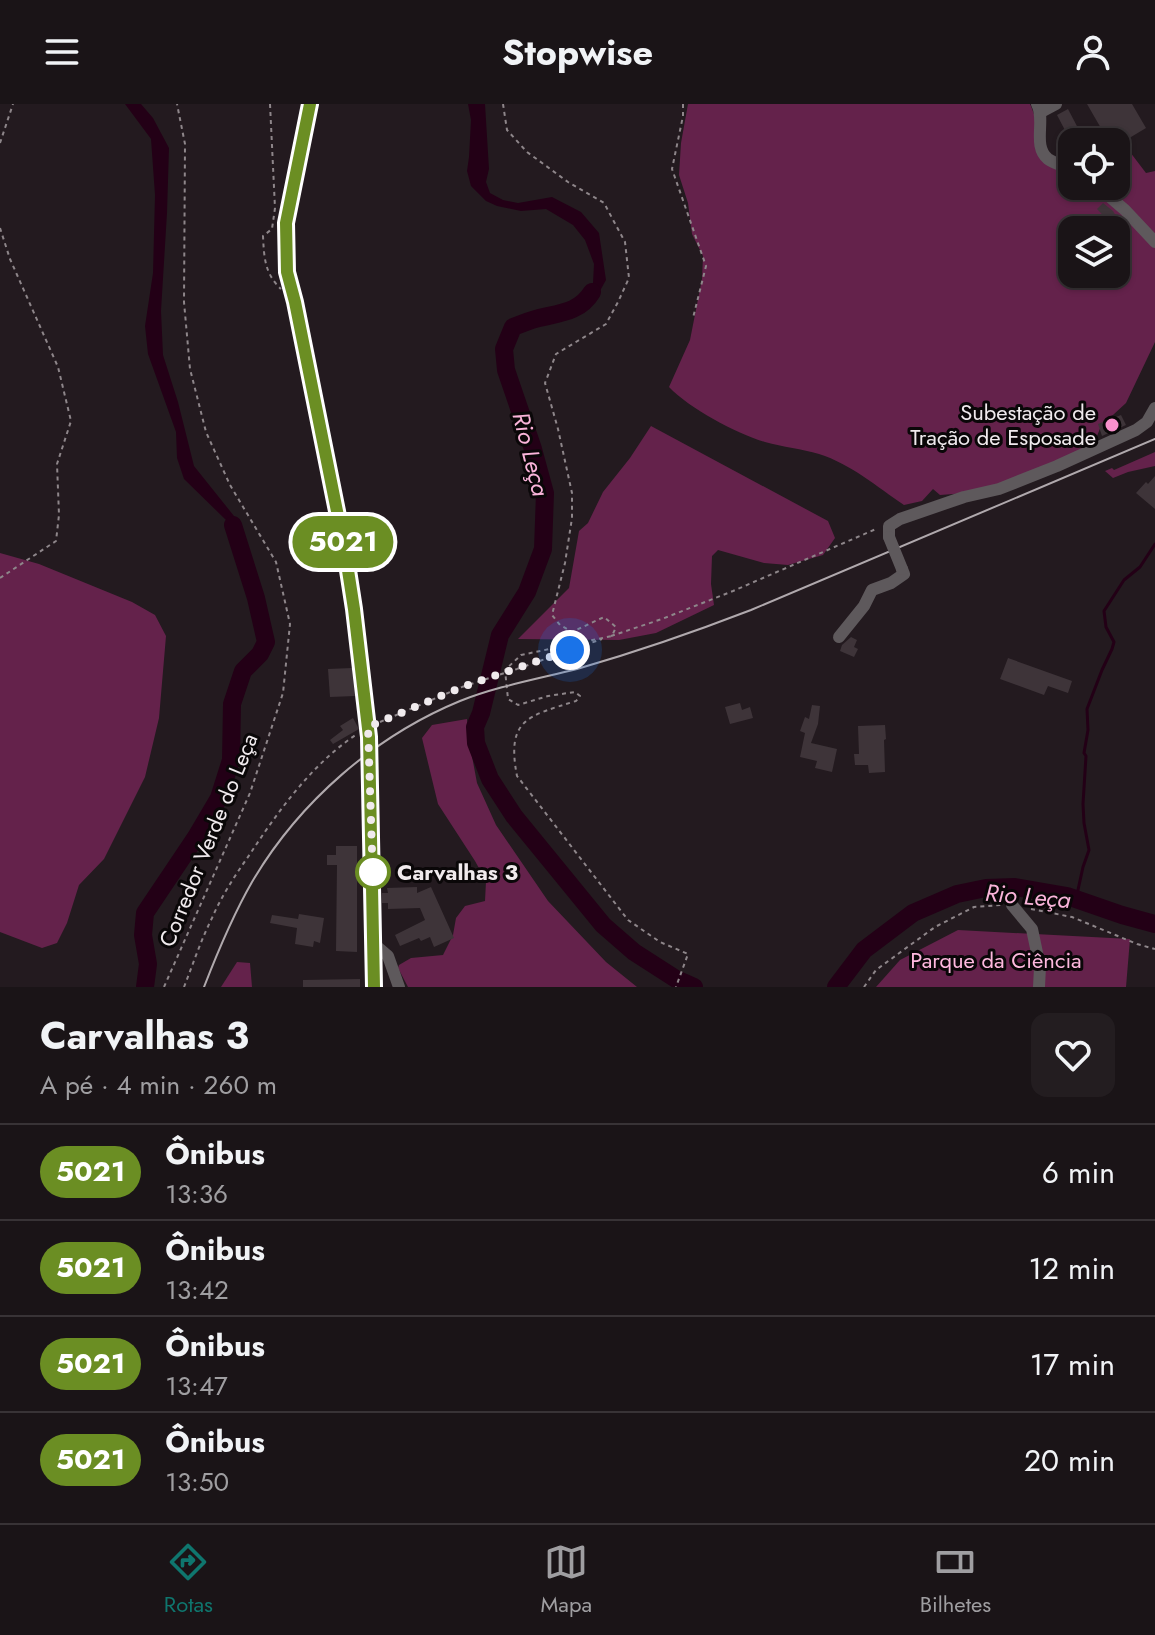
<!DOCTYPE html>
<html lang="pt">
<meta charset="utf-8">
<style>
body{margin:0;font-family:Jost,sans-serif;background:#231d20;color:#f1f3f6;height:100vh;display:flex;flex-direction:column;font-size:30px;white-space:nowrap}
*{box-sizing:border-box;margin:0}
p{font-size:26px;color:#9f9ea1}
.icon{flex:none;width:44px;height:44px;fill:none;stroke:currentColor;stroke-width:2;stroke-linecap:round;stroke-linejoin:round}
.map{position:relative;height:883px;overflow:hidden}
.side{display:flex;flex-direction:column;background:#1a1417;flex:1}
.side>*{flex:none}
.badge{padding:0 16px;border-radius:26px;font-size:28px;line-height:52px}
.fabs{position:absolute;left:1058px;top:24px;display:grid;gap:16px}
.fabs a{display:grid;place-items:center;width:72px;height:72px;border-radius:16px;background:#1a1417;box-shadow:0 2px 6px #0004,0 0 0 2px #383336;font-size:40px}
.you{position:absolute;width:40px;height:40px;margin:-20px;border:6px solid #fff;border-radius:50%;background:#1a73e8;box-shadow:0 0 0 12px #1a73e833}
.map>.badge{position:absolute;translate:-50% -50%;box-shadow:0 0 0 4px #fff}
.round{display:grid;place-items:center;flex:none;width:84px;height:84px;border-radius:16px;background:#231d20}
.headline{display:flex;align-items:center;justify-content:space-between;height:136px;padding:0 40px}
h1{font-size:38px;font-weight:700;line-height:60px}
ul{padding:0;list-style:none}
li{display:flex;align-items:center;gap:24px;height:96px;padding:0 40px;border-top:2px solid #383336}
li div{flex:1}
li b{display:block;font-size:30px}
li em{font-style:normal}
li .badge{min-width:88px;font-weight:700;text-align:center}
header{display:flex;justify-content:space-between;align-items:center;height:104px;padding:0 40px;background:#1a1417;font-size:36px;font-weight:700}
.tabs{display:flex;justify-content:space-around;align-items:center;height:112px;border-top:2px solid #383336;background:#1a1417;font-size:22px;color:#9f9ea1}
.tabs a{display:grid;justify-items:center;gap:4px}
.tabs .selected{color:#0f766e}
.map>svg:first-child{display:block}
</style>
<header><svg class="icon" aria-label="menu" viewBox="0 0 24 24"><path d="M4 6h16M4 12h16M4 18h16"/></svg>Stopwise<svg class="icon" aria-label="person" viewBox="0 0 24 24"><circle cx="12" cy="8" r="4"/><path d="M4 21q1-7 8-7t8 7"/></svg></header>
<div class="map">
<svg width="1155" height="883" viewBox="0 0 1155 883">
<rect width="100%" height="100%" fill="#231a1f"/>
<g fill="#64224b" fill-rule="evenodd">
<path d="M688,0H1030C1045,32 1030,59 1072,71V82H1116V55L1130,48L1146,69L1155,67V238L1126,299L1101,322L1097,332L1069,355L980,388L940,391L933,385L922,397L904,401C877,383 851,360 819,350C802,345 783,343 765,338C737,330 689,304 669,283L690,236L702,175L703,152L692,130L688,99L679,71L681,39ZM1072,126H1116V170H1072Z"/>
<polygon points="651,322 828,417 835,434 823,451 788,461 764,459 718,446 712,452 711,480 714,501 656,529 619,536 518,535 569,484 579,427 588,419 603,388 630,354"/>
<polygon points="1155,348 1155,362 1128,368 1113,374 1105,367 1112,364 1114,366"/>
<polygon points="0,449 39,460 132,498 155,511 166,532 159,614 145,673 104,755 79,781 67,819 57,839 42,844 0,828"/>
<polygon points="467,615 468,631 477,679 496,721 548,797 606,858 637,883 408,883 398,864 399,861 411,854 443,851 453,831 456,814 465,802 485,797 486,777 475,757 438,700 422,634 432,621"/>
<polygon points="958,826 1130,835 1126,883 876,883 900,856"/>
<polygon points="237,858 250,859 252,883 221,883"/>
</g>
<g fill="#230016">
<polygon points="125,0 141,0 153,14 169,44 167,109 161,207 163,251 178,298 194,362 242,422 247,443 235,441 227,417 184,375 177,354 176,328 148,250 145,222 153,169 155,91 151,35"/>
<polygon points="468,0 485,0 489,65 486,78 490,89 503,96 518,99 552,93 581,108 599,129 606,176 596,194 577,206 575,202 593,179 594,160 585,136 573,121 546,105 521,107 497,102 486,97 471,82 467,67 469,53 471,16"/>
</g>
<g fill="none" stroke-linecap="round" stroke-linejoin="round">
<polyline stroke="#230016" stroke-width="3" points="1076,795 1083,763 1089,746 1084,719 1083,700 1086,652 1084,649 1088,626 1087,605 1102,566 1112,545 1114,538 1106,523 1104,507 1124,476 1140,463 1155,440"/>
<g stroke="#230016" stroke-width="18">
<path d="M592,188C580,208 560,209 539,214C530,216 522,220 513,223L504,245L506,266L533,345L545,389L543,445L527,488L500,531L481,609L475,623L476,639L490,675L514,712L603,821L634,848L676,875L694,883"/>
<polyline points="145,883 148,860 143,831 145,809 196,733 219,694 231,656 232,600 243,567 260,550 266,538 256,494 233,421"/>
<polyline points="836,883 864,846 913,809 957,790 986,784 1015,783 1067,792 1122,811 1155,820"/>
</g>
</g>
<g fill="#3e3439">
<polygon points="1087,0 1132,0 1146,24 1116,42 1116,38 1109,38"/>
<polygon points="1068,5 1079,26 1068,32 1057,11"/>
<polygon points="1103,99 1113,107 1129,134 1118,140 1116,135 1116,125 1097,105"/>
<polygon points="1121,311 1126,321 1102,332 1098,320"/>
<polygon points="1155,372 1155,405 1136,389 1146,378 1148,380"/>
<polygon points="326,442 332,463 323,466 316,445"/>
<polygon points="851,533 857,536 854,543 858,545 854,553 840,547 842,541"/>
<polygon points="1008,554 1072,577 1068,589 1048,582 1044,591 1000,575"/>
<polygon points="352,564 355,592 330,593 328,565"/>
<polygon points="740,599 742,606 750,603 753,614 730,620 725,603"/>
<polygon points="812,601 820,602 818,620 811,639 837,645 832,668 815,664 817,657 800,653 805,629 800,627 805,613 809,615"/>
<polygon points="353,614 359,625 333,640 330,636 343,626 340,622"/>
<polygon points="885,621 886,635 884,636 885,668 869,669 868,661 855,661 854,650 859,650 858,622"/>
<polygon points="336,742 357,742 357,848 336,847 337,761 327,761 327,751 336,751"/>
<polygon points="417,783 417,789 431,783 454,834 434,843 430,833 421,837 419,834 400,842 395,831 425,816 420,804 388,805 388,799 382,799 382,789 388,789 387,784"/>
<polygon points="299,810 324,814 320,839 314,837 313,843 295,840 297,824 270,819 272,811 298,815"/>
<polygon points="360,875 360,883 303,883 303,876"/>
</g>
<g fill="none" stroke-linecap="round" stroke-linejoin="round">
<g stroke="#8e868a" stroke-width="2" stroke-dasharray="4 4" stroke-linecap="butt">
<path d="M270,0L275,104L272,125L263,132C264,154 265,170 281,185"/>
<path d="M503,0L507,26L527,48L568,78L604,99L625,138L629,174L618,198L606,220L556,250L545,279L558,325L572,389V414L565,459L552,511L560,521L572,528L604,513L616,523L612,532L521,551L505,566L508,595L518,601L548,592L575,588L580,592L576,597C528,612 506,615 517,672L628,816L660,838L688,850L676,883"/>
<polyline points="683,0 683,12 672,65 706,162 693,214"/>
<polyline points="0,39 13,0"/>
<polyline points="0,124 10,155 58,263 71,317 57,360 59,411 56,437 0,474"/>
<polyline points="611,532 662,515 733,487 876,425"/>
<polyline points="517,565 602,535"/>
<polyline points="380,618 462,583"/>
<polyline points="1031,805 1072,813 1137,840 1155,845"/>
<polyline points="164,883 250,689 283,589 290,520 276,458 230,381 206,328 190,265 184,198 185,40 177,0"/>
<path d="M184,883C193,860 201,836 212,814C222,791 236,770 250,750C279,706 312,660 357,630"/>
<polyline points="864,883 876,866 935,823 974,803 1001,801"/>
</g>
<g stroke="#5e595c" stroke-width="12">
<polyline points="310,0 286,119 287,168 295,198 345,447 354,505 369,633"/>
<path d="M1037,0C1046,16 1032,42 1048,55C1055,60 1064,62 1072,65"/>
<polyline points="1041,8 1056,0"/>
<polyline points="1097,82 1125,106 1155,138"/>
<polyline points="889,433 889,422 900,415 964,393 999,385 1057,362 1136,326 1147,318 1155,304"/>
<polyline points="839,533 864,502 872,486 891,479 904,470 902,465"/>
<polyline points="371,685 374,883"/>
<polyline points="1012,801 1032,825 1040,863 1039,883"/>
<polyline points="374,840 388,852 399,883"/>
</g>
<path stroke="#b0a9ad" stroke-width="2" d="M204,883C218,847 233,811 252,778C299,698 375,632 460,597C498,582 538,575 577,565C636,548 694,528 751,506L1155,335"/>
<polyline stroke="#8e868a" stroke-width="2" stroke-dasharray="4 4" stroke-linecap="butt" points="462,583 517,565"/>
<g stroke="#5e595c" stroke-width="12">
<polyline points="889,433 902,465"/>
<polyline points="369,633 371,685"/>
</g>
</g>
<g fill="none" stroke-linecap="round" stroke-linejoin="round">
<defs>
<polyline id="line" points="310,0 286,119 287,168 295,198 345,447 354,505 369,633 374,883"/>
</defs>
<use href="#line" stroke="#fff" stroke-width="18"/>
<use href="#line" stroke="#6b8e23" stroke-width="12"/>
<polyline stroke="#f0eaed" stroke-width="8" stroke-dasharray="0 14.4" points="373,768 373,778 368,623 462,583 570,546"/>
</g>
<circle fill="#f890cc" stroke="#0a0708" stroke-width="3" cx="1112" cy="321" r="8"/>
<circle fill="#fff" stroke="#6b8e23" stroke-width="4" cx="373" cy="768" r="16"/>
<g text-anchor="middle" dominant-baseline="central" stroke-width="6" stroke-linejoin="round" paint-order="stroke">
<g font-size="22" fill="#f0eaed" stroke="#0a0708" text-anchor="end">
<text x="1096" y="308">Subestação de<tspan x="1096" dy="25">Tração de Esposade</tspan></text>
</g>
<g font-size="22" fill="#f0eaed" stroke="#0a0708">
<text transform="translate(208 736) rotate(-68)">Corredor Verde do Leça</text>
</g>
<g font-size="22" font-weight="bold" fill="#f0eaed" stroke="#0a0708" text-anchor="start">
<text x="397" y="768">Carvalhas 3</text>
</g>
<g font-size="22" fill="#feb8de" stroke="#0a0708">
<text x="996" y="856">Parque da Ciência</text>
</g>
<g font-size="24" font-style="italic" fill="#fab4da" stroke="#0a0708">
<text transform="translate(531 350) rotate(76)">Rio Leça</text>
<text transform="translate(1028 792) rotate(5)">Rio Leça</text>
</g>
</g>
</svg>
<div class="fabs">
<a><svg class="icon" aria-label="locate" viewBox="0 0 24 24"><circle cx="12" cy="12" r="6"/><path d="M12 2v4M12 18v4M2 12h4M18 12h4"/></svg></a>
<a><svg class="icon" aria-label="layers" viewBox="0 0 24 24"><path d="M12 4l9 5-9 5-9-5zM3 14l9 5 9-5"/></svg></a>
</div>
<div class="you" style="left:570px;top:546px"></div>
<b class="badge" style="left:343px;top:438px;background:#6b8e23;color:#fff">5021</b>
</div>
<section class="side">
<div class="headline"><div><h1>Carvalhas 3</h1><p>A pé · 4 min · 260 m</p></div><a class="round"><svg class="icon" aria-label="heart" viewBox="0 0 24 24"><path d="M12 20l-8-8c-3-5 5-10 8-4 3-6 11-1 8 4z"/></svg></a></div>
<ul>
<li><span class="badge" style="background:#6b8e23;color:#fff">5021</span><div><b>Ônibus</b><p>13:36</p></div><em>6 min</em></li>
<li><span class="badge" style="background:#6b8e23;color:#fff">5021</span><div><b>Ônibus</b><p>13:42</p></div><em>12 min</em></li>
<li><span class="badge" style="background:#6b8e23;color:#fff">5021</span><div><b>Ônibus</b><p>13:47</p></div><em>17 min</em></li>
<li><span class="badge" style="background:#6b8e23;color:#fff">5021</span><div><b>Ônibus</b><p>13:50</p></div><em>20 min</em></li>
</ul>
</section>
<nav class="tabs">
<a class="selected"><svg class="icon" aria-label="directions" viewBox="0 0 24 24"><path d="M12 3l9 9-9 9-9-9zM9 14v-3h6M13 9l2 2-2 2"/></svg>Rotas</a>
<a><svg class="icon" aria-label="map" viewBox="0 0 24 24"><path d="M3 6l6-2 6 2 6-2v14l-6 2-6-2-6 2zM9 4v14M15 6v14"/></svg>Mapa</a>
<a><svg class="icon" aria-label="tickets" viewBox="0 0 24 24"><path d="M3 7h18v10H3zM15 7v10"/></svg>Bilhetes</a>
</nav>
